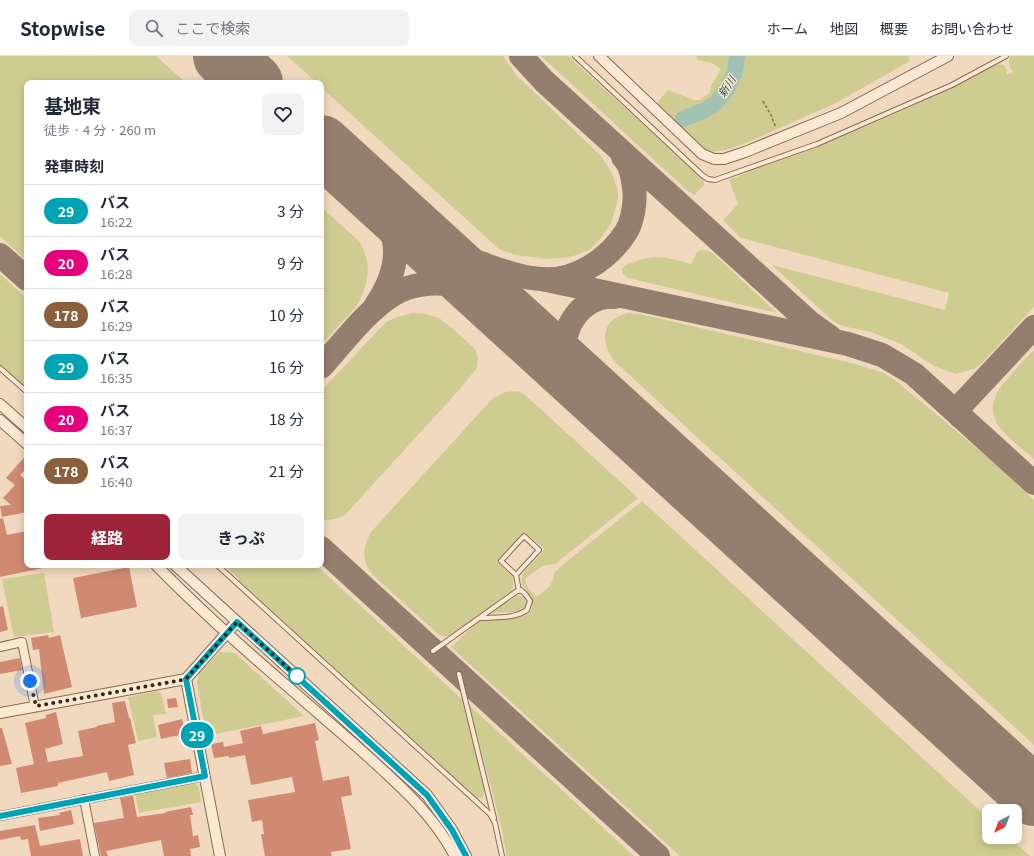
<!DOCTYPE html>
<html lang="ja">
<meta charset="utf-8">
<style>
body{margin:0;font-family:Georgia,"Noto Sans JP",serif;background:#f2f2f3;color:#1f2937;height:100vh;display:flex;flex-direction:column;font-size:15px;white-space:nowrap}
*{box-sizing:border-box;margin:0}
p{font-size:13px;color:#747a83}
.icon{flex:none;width:22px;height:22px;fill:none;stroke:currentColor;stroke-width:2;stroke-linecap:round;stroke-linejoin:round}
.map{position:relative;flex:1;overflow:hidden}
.panel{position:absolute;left:24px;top:24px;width:300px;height:488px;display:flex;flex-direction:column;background:#fff;border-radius:8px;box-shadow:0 2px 10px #0003}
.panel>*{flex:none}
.badge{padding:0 8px;border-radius:13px;font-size:14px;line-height:26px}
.needle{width:26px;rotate:222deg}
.tools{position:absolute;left:982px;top:748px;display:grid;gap:8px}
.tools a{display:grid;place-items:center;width:40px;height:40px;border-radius:8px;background:#fff;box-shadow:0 2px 10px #0003;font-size:20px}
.you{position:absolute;width:20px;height:20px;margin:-10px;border:3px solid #fff;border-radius:50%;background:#1a73e8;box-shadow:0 0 0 6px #1a73e833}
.map>.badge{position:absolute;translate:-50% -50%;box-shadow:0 0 0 2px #fff}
h2{padding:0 20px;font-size:15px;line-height:36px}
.round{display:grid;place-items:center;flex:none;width:42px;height:42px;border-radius:8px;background:#f2f2f3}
.head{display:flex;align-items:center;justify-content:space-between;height:68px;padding:0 20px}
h1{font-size:19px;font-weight:700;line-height:30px}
.action{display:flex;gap:8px;margin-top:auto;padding:8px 20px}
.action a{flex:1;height:46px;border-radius:8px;background:#9c2338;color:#fff;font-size:16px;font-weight:700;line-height:46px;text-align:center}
.action a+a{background:#f2f2f3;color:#1f2937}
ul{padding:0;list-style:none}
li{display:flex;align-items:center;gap:12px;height:52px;padding:0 20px;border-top:1px solid #e0e1e3}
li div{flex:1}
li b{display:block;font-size:15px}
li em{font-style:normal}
li .badge{min-width:44px;font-weight:700;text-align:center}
header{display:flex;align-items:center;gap:24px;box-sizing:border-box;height:56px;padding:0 20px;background:#fff;border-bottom:1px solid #e0e1e3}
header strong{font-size:19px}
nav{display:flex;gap:22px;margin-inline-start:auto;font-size:14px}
.search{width:280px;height:36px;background:#f2f2f3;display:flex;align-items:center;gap:10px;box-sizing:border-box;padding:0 14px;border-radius:8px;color:#747a83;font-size:15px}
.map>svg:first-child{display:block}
</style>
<header>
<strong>Stopwise</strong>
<div class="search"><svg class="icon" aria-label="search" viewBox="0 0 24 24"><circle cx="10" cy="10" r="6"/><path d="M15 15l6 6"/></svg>ここで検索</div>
<nav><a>ホーム</a><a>地図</a><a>概要</a><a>お問い合わせ</a></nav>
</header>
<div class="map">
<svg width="1034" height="800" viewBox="0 0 1034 800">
<rect width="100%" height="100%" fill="#f0d9bf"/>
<g fill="#cfcc92">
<polygon points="0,0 156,0 186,27 27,27 27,205 0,180"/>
<polygon points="287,0 503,0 516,19 601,100 612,117 618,135 618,144 611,167 599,185 589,194 571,201 547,203 516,199 499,193 321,31 321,27 317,27"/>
<polygon points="541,0 568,0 704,124 704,129 694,139 689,136"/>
<polygon points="696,0 909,0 910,5 834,48 748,86 726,94 708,96 667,59 657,47 668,34 694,44 700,44 709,37 712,28 721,13 712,7 697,4"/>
<path d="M1010,0H1034V251L981,308L974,313L955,318L934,310L901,288L871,276L842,270L833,265L772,209L945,254L949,237L741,182L723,164L738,148L729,124L867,70L906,53L997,8L1004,9L1007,15L1006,19L1014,16C1009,14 1008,5 1010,0Z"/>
<path d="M321,151L359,185C373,207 369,231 355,252L321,289Z"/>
<path d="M701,194L709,195L715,199L777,257L628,222L623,218L622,213C625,209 628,208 632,207C654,197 669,202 691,208L697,196Z"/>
<polygon points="0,218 27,243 27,333 0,308"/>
<path d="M412,257L426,258L439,262L452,272L475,293L478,302L477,312L459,334L344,460C336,463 330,465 321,463V335L386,266L397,261Z"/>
<path d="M628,257L640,258L856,308L884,317L896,325L996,408L1034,444V689L614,305C600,285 601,263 628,257Z"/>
<path d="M1034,294V403C1022,392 1007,382 998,369C984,346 1002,328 1017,312C1022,306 1028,300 1034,294Z"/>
<path d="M518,335L524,338L638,442L555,508L542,510L525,523C526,530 530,536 537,540C547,535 553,528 554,517L560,511L642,445L989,763V781H1009L1030,800H680L451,591L479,564L519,561C545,553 525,539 522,526C521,523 522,520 523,517L545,493L524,476L497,506L513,521V531L511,535L451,579C446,581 443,581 438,578L374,520C361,505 362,493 371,476L493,342L506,336Z"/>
<polygon points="223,509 316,509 464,645 484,735 483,741 478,743 474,740 241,528 238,522"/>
<polygon points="44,517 54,576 14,581 2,523"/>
<polygon points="517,539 523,541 526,546 526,551 520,556 490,557"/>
<polygon points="220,596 235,597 304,660 206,680 197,626 199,617"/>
<polygon points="158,635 161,637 166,658 153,659 157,681 138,685 128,641"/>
<polygon points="469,649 634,800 507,800 501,769"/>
<polygon points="192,727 196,728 199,732 201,746 139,757 135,738"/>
</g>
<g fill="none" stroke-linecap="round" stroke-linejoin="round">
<polyline stroke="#a2c2b3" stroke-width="16" points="683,63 703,55 715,48 727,33 735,16 737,0"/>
<g stroke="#947f6e" stroke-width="24">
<polyline points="521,0 544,25 809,266 830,281"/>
<path d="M358,123C394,167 411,197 376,249"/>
<path d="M415,175C426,182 437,190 449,196C457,200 468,203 477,206C498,213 520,222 542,223C575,226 609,203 626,176C633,165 636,144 634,132C633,121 631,109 623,101"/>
<polyline points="0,199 27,223"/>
<polyline points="542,223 848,288 882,299 914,318 1034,427"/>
<path d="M321,311C342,288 368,253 394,238C409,229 434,225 451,229C469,233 487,246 502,255"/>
<path d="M587,332C581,325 573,319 569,310C555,279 579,238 615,241"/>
<polyline points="961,361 960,352 962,348 1034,271"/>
<polyline points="321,492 658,800"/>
</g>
<g stroke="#947f6e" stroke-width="60">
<polyline points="223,0 253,27"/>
<polyline points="321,89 1034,740"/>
</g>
</g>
<g fill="#d18a72">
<polygon points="27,398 27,412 20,419 27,425 27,456 2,461 0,450 11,449 3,442 15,429 6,422"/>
<polygon points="3,462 7,479 27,475 27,509 43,509 43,512 0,521 0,463"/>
<polygon points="129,511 137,551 81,562 73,522"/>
<polygon points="3,550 8,574 0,576 0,551"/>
<polygon points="48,579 49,582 60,579 72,631 44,638 39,593 33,594 31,582"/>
<polygon points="20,602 22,614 0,618 0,606"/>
<polygon points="176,642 178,651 168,652 167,643"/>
<polygon points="125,645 129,662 130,662 136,687 128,689 134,719 109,725 107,716 58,727 58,730 21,737 16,712 34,708 25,667 46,662 46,659 56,656 63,688 45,693 48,706 83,700 78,675 97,671 96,670 115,666 112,647"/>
<polygon points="182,663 185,678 161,683 158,669"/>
<polygon points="315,667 319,684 315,685 323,725 349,720 352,739 341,741 351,793 331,796 332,800 265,800 261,778 264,778 262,764 252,766 248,744 295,736 292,721 251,729 245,699 229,702 229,700 214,702 211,688 223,686 224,691 243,687 240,675 261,670 263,678"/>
<polygon points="0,672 2,672 12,708 0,710"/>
<polygon points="190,703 192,717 167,722 164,707"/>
<polygon points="133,740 137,761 166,757 165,756 191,751 193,759 190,759 193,780 198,779 200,791 190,793 191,800 164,800 161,784 106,795 108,800 101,800 94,767 124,762 120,742"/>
<polygon points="71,754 74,768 40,775 38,762 60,759 59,757"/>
<polygon points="35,769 40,790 80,783 83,800 31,800 28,783 21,784 20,780 0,784 0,775"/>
</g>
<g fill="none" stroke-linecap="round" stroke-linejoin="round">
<defs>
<g id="service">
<polyline points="575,0 702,119 708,123 715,124 817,88 952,29 1006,0"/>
<polyline points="0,312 27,336"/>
<polyline points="217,509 490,758 495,767 502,800"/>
<polyline points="516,519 539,494 524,480 501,505 516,519 519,535"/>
<path d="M433,595L517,535L521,534L526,539L530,545L527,554C514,563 495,561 480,562"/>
<polyline points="459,618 494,762"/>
</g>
<g id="minor">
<polyline points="0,591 22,586 35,651"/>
<polyline points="84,743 95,800"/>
<polyline points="0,760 205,720"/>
</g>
<g id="tertiary">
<polyline points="599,0 702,98 714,103 724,103 745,96 841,57 948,0"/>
<polyline points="0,348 27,372"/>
<polyline points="0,364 27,388"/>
<path d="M156,509C200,554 247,596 294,636C321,660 348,682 374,706C406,735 435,762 455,800"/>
<polyline points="175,509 427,739 452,774 466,800"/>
<polyline points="186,623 220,800"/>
<polyline points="0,657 186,623 232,571"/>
</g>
</defs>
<use href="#service" stroke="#8a6956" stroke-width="6"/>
<use href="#minor" stroke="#8a6956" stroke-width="10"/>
<use href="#tertiary" stroke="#8a6956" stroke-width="12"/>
<polyline stroke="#8a6956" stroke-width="1.5" stroke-dasharray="3 2" stroke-linecap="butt" points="763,45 771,59 776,72"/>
<use href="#service" stroke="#fbe8d2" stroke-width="4"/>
<use href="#minor" stroke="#fbe8d2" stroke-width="8"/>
<use href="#tertiary" stroke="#fbe8d2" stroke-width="10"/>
</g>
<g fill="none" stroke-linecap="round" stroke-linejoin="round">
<defs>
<polyline id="line" points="0,760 205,720 186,623 237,566 427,739 452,774 466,800"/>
</defs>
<use href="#line" stroke="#fff" stroke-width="9"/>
<use href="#line" stroke="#00a3b4" stroke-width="6"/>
<polyline stroke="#38251c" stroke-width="4" stroke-dasharray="0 7.2" points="30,625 36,650 177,625 186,623 237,566 300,623 297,620"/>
</g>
<circle fill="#fff" stroke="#00a3b4" stroke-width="2" cx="297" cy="620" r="8"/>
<g text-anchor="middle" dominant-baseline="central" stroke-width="3" stroke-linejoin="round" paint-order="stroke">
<g font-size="11" font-style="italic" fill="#2a594e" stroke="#f7e5cf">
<text transform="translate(726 30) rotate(-57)">新川</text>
</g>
</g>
</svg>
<div class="tools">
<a><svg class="needle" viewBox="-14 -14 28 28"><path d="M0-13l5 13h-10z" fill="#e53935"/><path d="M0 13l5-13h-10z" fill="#747a83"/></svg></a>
</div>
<div class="you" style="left:30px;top:625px"></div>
<b class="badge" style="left:197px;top:679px;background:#00a3b4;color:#fff">29</b>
<section class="panel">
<div class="head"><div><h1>基地東</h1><p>徒歩 · 4 分 · 260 m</p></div><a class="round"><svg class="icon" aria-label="heart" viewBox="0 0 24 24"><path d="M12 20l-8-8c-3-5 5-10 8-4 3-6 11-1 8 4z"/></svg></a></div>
<h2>発車時刻</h2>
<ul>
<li><span class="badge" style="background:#00a3b4;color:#fff">29</span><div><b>バス</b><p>16:22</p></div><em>3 分</em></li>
<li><span class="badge" style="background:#e6007e;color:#fff">20</span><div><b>バス</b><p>16:28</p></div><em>9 分</em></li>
<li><span class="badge" style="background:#8b5e3c;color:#fff">178</span><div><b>バス</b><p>16:29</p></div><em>10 分</em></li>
<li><span class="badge" style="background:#00a3b4;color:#fff">29</span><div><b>バス</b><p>16:35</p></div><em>16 分</em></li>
<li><span class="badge" style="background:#e6007e;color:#fff">20</span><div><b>バス</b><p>16:37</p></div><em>18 分</em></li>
<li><span class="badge" style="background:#8b5e3c;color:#fff">178</span><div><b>バス</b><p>16:40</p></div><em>21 分</em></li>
</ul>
<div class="action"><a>経路</a><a>きっぷ</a></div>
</section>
</div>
